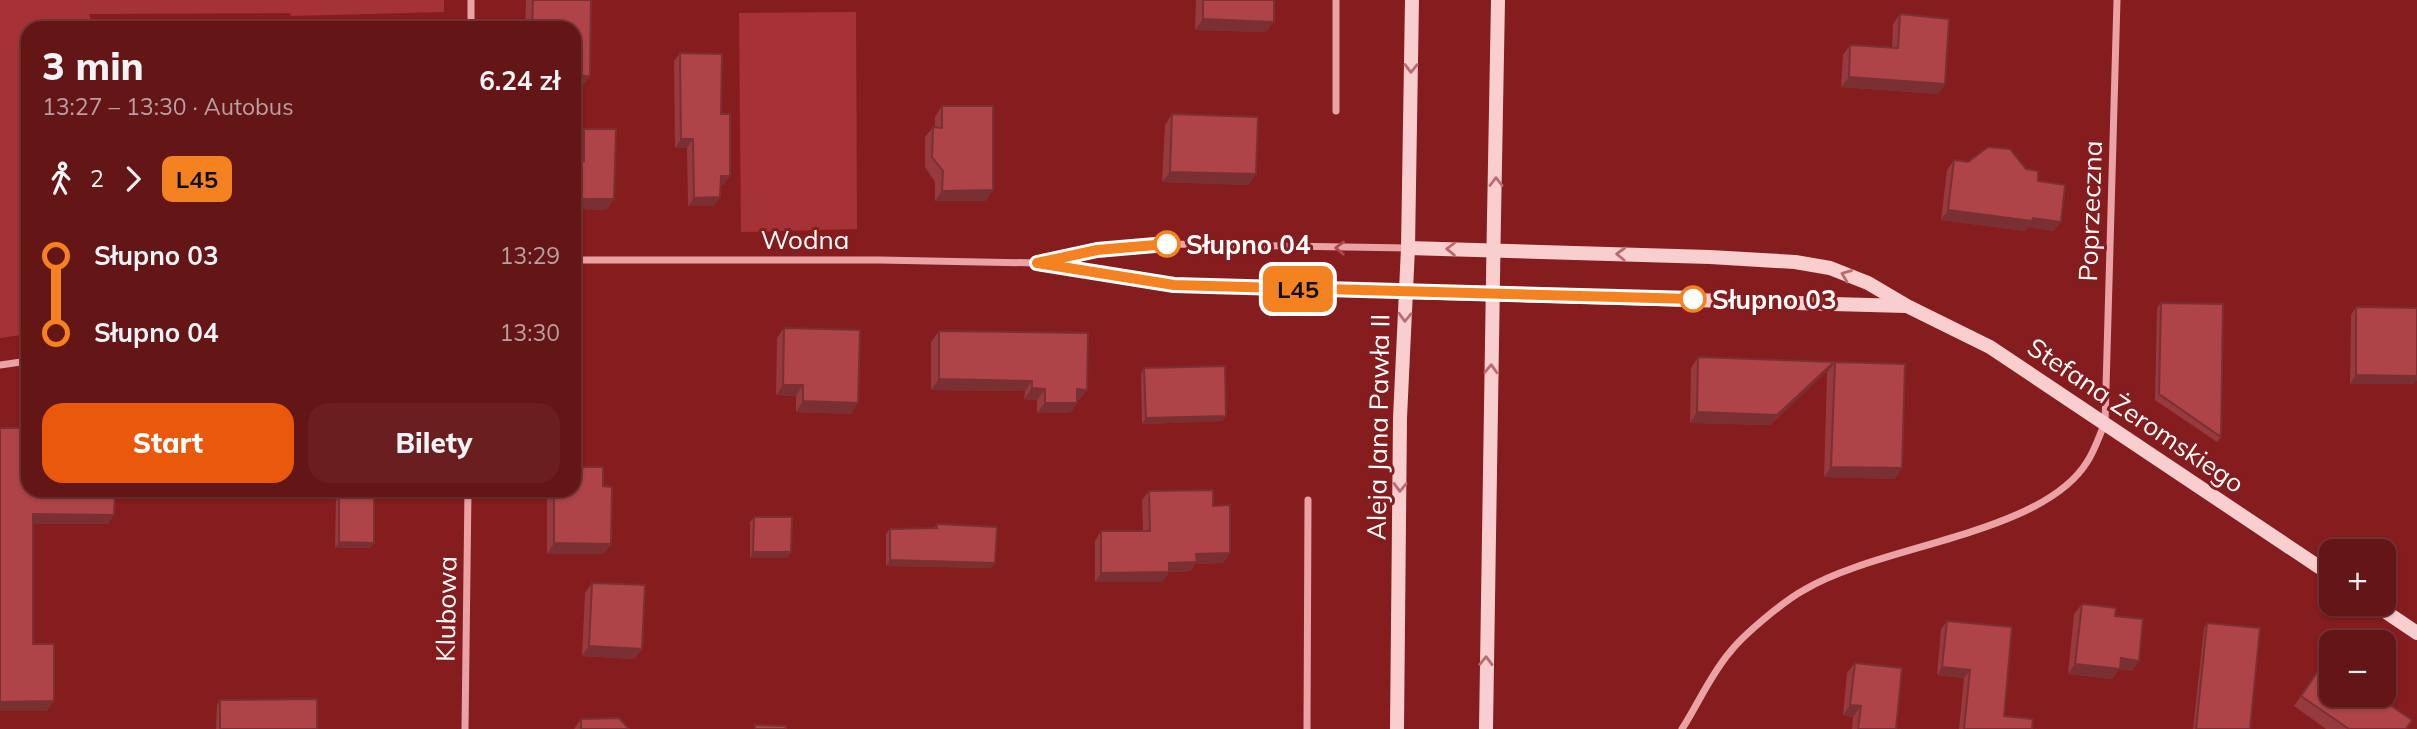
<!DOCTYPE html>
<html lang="pl">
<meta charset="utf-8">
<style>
body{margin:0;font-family:Mulish,sans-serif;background:#6a1e1f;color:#f1f3f6;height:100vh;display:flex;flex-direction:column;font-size:26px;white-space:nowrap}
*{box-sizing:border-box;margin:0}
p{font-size:23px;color:#bb9fa1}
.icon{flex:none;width:38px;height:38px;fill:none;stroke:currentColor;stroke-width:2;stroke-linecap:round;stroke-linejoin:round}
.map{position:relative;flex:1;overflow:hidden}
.details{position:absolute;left:21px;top:21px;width:560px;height:476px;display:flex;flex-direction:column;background:#641516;border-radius:21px;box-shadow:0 2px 5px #0004,0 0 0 2px #783435}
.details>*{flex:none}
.badge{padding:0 14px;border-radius:10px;font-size:24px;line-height:46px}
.fabs{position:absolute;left:2319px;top:539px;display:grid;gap:14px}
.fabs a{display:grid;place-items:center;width:77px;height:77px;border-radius:14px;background:#641516;box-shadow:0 2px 5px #0004,0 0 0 2px #783435;font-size:35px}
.map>.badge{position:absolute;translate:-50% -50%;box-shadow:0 0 0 4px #fff}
.legs{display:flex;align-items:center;gap:10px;height:77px;padding:0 21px;font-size:23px}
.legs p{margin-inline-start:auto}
.headline{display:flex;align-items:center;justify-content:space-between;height:119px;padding:0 21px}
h1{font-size:38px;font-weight:800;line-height:52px}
.cta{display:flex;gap:14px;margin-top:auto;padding:14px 21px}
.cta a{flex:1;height:80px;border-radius:21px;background:#ea580c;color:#fff;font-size:28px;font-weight:800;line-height:80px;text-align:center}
.cta a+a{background:#6a1e1f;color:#f1f3f6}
ul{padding:0 21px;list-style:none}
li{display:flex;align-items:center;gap:24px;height:77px;font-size:26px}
li i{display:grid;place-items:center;width:10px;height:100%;margin:0 9px;background:currentColor}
li i::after{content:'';width:18px;height:18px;margin:-9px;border:5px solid;border-radius:50%;background:#641516}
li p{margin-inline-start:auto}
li:first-child i{background:linear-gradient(#0000 50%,currentColor 0)}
li:last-child i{background:linear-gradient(currentColor 50%,#0000 0)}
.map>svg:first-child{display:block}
</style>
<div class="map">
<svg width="2417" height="729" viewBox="0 0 2417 729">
<rect width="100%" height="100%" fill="#851c1e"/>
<g fill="#a53236">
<polygon points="0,0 444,0 444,12 291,16 290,13 89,14 94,28 28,28 28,334 0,338"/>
<polygon points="856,12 857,229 741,232 739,13"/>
</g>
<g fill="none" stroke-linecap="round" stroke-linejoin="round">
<g stroke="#eba2a5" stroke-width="7">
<polyline points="471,28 471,0"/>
<polyline points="1336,111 1336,0"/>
<polyline points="574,260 880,260 1037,263 1174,285 1405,292"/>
<polyline points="1039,262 1097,249 1167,244 1408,248"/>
<polyline points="0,365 28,361"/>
<polyline points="465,729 468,490"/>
<polyline points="1307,729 1308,500"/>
<path d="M1682,729C1698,704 1711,674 1730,652C1744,634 1784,601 1804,590C1878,545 2042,535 2087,462C2095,450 2099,436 2105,423L2117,0"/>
</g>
<g stroke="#f8cecf" stroke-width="14">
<polyline points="1408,248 1710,257 1795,262 1830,268 1868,283 1907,306 1990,347 2331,575"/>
<polyline points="1406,292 1906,306"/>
<polyline points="2374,604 2417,633"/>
<polyline points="1397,729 1400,418 1408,248 1412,0"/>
<path d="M1486,729C1488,486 1494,243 1498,0"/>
</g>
</g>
<g fill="#963a3d">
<polygon points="526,0 591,0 583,86 574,28 525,28"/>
<polygon points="1196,0 1274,0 1266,32 1195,30"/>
<polygon points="1900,14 1945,84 1938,94 1841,87 1843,55 1850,45 1892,47 1893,24"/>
<polygon points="680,53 721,114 724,185 720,185 720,197 714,206 688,206 687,148 675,148 674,61"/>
<polygon points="942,106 986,201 935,201 935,182 925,167 925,137 933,127 935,127 935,117"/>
<polygon points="1172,114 1249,185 1162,182 1165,125"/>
<polygon points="584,129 614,199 606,210 581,209 576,161 577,139"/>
<polygon points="1954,160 2026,169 2038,181 2054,231 2028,227 2025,231 1941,220 1947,170"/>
<polygon points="2161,303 2221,437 2217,442 2155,400 2157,308"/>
<polygon points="2356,307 2414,384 2350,384 2351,315"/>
<polygon points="784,328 858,403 851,414 796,412 796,396 776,395 777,338"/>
<polygon points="939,331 1087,390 1079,400 1077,400 1077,403 1070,413 1037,413 1037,400 1024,399 1025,391 931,390 931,342"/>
<polygon points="1698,357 1834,362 1826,372 1770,425 1690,423 1691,368"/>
<polygon points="1835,362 1895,479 1824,477 1827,372"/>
<polygon points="1144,368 1226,416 1222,421 1142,424 1141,374"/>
<polygon points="603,486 604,554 547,554 547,497 552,490 574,490"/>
<polygon points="1149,491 1213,506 1230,553 1223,563 1195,564 1190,571 1169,572 1162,582 1095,582 1095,541 1101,531 1143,531 1142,500"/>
<polygon points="339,492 374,543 370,548 335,548 336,498"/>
<polygon points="754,517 787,558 750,558 750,522"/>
<polygon points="937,524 995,563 991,568 886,566 886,534 890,529 934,528"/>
<polygon points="592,583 642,649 634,659 582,656 585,593"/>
<polygon points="2082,604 2115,616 2139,661 2132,671 2119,669 2112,679 2068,674 2074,614"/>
<polygon points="1947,621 2004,716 2032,729 1959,729 1964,678 1937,675 1941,629"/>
<polygon points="2207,623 2250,729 2193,729 2204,628"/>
<polygon points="2329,655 2384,701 2406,729 2326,729 2294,706"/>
<polygon points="1855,663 1896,729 1852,729 1853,717 1843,715 1847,673"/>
<polygon points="220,700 317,729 216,729 217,705"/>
<polygon points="581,719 629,729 574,729"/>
</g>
<g fill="#7a3032">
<polygon points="1203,19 1274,22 1266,32 1195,30"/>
<polygon points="574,76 590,76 583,86 574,86"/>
<polygon points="1849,77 1945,84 1938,94 1841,87"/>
<polygon points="681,139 693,139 687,148 675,148"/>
<polygon points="1170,172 1256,174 1249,185 1162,182"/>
<polygon points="721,176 730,176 724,185 715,185"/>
<polygon points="993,190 986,201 935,201 942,191"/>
<polygon points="720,197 714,206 688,206 694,198"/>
<polygon points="581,199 614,199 606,210 574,209"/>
<polygon points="1948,210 2033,218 2061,222 2054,231 2028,227 2025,231 1941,220"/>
<polygon points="574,215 581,215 574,225"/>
<polygon points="1834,362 1826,372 1770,425 1690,423 1697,412"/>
<polygon points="2356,375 2417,376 2417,380 2414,384 2350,384"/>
<polygon points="939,379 1032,381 1025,391 931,390"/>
<polygon points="783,385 803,385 796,396 776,395"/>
<polygon points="1032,388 1045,389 1037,400 1024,399"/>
<polygon points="1077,389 1087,390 1079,400 1070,400"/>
<polygon points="803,401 858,403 851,414 796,412"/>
<polygon points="1045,403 1077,403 1070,413 1037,413"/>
<polygon points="1226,416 1222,421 1142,424 1146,418"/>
<polygon points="1831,467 1902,468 1895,479 1824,477"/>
<polygon points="33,514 114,515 108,524 26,524"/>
<polygon points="339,542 374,543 370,548 335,548"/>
<polygon points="554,543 611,544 604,554 547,554"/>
<polygon points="753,552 791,552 787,558 750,558"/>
<polygon points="1230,553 1223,563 1195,564 1190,571 1166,572 1169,572 1162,582 1095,582 1101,573 1169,563 1196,554"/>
<polygon points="890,560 995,563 991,568 886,566"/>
<polygon points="589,646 642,649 634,659 582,656"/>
<polygon points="2121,658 2139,661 2132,671 2119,669 2112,679 2068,674 2075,664"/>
<polygon points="1942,667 1970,670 1964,678 1937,675"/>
<polygon points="54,701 47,711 0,711 0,702"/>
<polygon points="1850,705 1861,706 1853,717 1843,715"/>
</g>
<g fill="#ae4447" stroke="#7a3032" stroke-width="2">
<polygon points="533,0 591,0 590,76 574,76 574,28 532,28"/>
<polygon points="1203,0 1274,0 1274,22 1203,19"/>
<polygon points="1900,14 1949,19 1945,84 1849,77 1850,45 1898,48"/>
<polygon points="423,26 423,28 371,28 371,27"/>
<polygon points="680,53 722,54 721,114 730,114 730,176 721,176 720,197 694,198 693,139 681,139"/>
<polygon points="942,106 993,106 993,190 942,191 943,171 932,157 933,127 942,128"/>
<polygon points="1172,114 1258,117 1256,174 1170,172"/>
<polygon points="584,129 616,129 614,199 581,199 581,215 574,215 574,161 584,161"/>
<polygon points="1988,147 2010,149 2026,169 2038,171 2038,181 2065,185 2061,222 2033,218 2032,221 1948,210 1954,160 1968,162"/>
<polygon points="2161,303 2223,304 2221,437 2159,394"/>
<polygon points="2356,307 2417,308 2417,376 2356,375"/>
<polygon points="784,328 860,330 858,403 803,401 803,385 783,385"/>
<polygon points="939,331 1088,333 1087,390 1077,389 1077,403 1045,403 1045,389 1032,388 1032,381 939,379"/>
<polygon points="1698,357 1834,362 1777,415 1697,412"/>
<polygon points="1835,362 1905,364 1902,468 1831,467"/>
<polygon points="1225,366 1226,416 1146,418 1144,368"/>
<polygon points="0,428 28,428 28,490 115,490 114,515 33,514 33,644 54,644 54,701 0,702"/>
<polygon points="574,467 603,467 603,486 612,487 611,544 554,543 554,490 574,490"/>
<polygon points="1213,490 1213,506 1230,505 1230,553 1196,554 1197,562 1169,563 1169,572 1101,573 1101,531 1150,531 1149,491"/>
<polygon points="339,492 374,493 374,543 339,542"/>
<polygon points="754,517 792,517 791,552 753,552"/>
<polygon points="937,524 997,527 995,563 890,560 890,529 937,528"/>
<polygon points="592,583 645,585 642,649 589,646"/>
<polygon points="2082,604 2116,608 2115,616 2143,619 2139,661 2121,658 2120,669 2075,664"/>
<polygon points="1947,621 2012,627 2004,716 2033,719 2032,729 1964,729 1970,670 1942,667"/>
<polygon points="2207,623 2260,628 2250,729 2196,729"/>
<polygon points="2329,655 2331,657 2331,695 2384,695 2384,693 2387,696 2384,701 2412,720 2406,729 2349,729 2301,696"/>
<polygon points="1855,663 1902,668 1896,729 1858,729 1861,706 1850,705"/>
<polygon points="317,699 317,729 220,729 220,700"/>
<polygon points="619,718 629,729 581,729 581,719"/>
<polygon points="755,725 786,726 786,729 755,729"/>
</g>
<defs><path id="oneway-chevron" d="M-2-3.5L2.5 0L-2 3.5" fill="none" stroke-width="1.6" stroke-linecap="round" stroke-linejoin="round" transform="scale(1.75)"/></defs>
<g stroke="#b96c6e">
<use href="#oneway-chevron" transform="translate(1411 68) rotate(91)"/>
<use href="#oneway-chevron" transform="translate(1496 182) rotate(-90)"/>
<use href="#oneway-chevron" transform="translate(1451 249) rotate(-179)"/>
<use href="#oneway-chevron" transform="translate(1621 254) rotate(-178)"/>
<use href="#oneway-chevron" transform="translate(1846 275) rotate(-159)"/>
<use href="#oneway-chevron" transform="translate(1405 317) rotate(92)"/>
<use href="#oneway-chevron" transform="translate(1491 369) rotate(-88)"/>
<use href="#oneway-chevron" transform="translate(1400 487) rotate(91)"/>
<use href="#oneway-chevron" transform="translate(1486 661) rotate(-89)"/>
</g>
<use stroke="#a94b4d" href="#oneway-chevron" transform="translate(1340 248) rotate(-179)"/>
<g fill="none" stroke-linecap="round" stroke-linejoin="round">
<defs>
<polyline id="line-1" points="1167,244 1097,250 1037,263 1174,285 1693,299"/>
</defs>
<use href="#line-1" stroke="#fff" stroke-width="16"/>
<use href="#line-1" stroke="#f58220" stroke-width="10"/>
</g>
<g fill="#fff" stroke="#f58220" stroke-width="3.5">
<circle cx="1167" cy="244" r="12"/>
<circle cx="1693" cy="299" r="12"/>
</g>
<g text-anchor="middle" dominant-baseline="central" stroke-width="6" stroke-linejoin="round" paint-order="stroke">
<g font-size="26" fill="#fff" stroke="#851c1e">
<text transform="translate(2090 211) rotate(-88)">Poprzeczna</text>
<text x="805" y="239">Wodna</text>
<text transform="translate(2136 415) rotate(34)">Stefana Żeromskiego</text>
<text transform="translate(1378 427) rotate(-89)">Aleja Jana Pawła II</text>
<text transform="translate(446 609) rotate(-89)">Klubowa</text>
</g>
<g font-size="26" font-weight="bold" fill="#fff" stroke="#851c1e" text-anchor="start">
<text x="1186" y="244">Słupno 04</text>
<text x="1712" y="299">Słupno 03</text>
</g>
</g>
</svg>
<div class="fabs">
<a>+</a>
<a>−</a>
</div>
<b class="badge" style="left:1298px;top:289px;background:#f58220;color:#111">L45</b>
<section class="details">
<div class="headline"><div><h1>3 min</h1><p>13:27 – 13:30 · Autobus</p></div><b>6.24 zł</b></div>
<div class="legs"><svg class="icon" aria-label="walk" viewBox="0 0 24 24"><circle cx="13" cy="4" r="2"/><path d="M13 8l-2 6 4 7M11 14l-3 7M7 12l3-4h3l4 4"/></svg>2<svg class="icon" aria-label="forward" viewBox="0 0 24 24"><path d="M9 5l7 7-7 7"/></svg><b class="badge" style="background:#f58220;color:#111">L45</b></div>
<ul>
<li><i style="color:#f58220"></i><b>Słupno 03</b><p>13:29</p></li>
<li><i style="color:#f58220"></i><b>Słupno 04</b><p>13:30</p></li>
</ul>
<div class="cta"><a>Start</a><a>Bilety</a></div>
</section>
</div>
